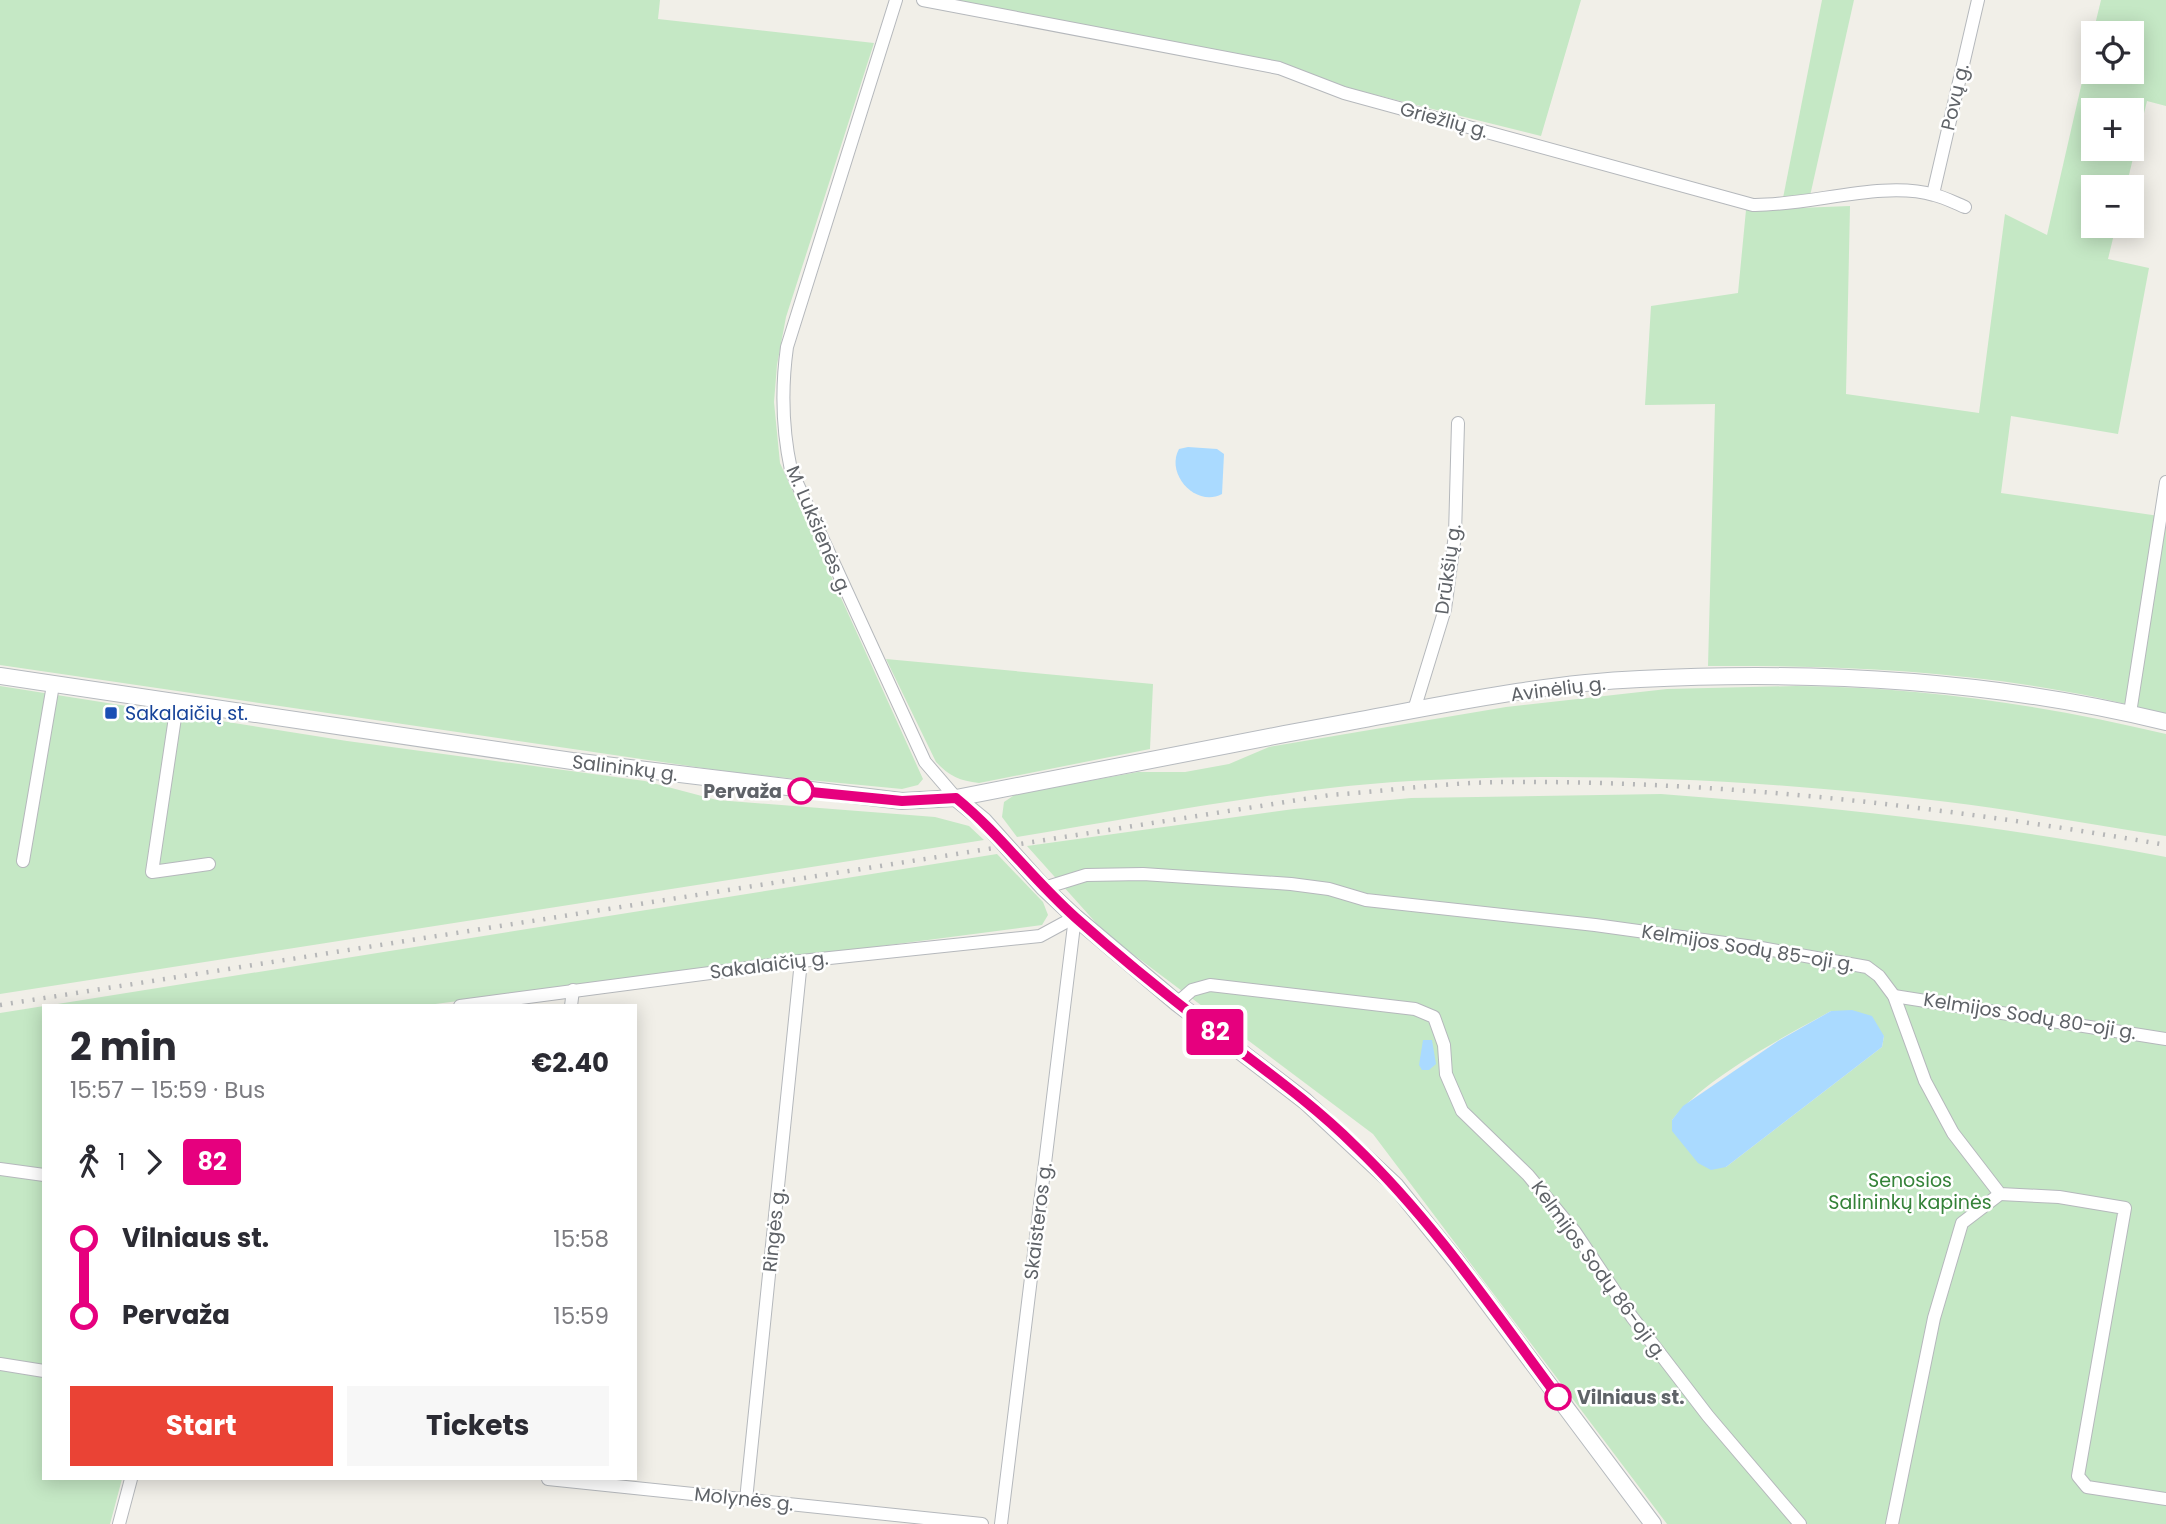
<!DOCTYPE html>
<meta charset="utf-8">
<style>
body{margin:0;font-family:Poppins,sans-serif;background:#f7f7f7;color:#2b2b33;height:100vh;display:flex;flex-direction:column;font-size:26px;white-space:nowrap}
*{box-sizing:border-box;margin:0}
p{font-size:23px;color:#7c7c81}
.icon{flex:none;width:38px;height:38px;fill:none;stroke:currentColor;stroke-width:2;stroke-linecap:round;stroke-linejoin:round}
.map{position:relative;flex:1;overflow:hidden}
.details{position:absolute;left:42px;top:1004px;width:595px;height:476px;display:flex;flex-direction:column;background:#fff;border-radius:0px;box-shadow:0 4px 18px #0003}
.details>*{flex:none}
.badge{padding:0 14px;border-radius:5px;font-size:24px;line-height:46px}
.controls{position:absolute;left:2081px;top:21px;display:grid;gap:14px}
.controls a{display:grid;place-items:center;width:63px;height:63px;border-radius:0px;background:#fff;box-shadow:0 4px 18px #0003;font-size:35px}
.map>.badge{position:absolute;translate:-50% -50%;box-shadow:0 0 0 4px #fff}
.legs{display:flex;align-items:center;gap:10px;height:77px;padding:0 28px;font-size:23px}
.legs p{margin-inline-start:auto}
.summary{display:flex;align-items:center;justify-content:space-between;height:119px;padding:0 28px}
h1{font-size:38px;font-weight:700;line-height:52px}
.primary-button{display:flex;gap:14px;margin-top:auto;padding:14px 28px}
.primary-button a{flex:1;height:80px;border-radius:0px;background:#ea4335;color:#fff;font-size:28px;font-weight:700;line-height:80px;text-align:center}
.primary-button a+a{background:#f7f7f7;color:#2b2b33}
ul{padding:0 28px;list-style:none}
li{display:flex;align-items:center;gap:24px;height:77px;font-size:26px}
li i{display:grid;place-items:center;width:10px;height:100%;margin:0 9px;background:currentColor}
li i::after{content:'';width:18px;height:18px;margin:-9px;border:5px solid;border-radius:50%;background:#fff}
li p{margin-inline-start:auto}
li:first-child i{background:linear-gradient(#0000 50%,currentColor 0)}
li:last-child i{background:linear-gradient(currentColor 50%,#0000 0)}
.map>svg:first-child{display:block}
</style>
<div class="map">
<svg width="2166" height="1524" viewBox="0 0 2166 1524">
<rect width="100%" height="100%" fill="#f1efe8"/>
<g fill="#c5e8c5" fill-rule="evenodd">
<polygon points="0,0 660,0 658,19 874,43 786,317 777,365 774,402 780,463 923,779 918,785 902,789 737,773 0,665"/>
<polygon points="956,0 1581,0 1541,136 1348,88 1289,65"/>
<polygon points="1822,0 1854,0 1810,196 1783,198"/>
<path d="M2101,0H2166V106L2147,101L2126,187H2093V226H2116L2108,259L2149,268L2118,434L2011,416L2001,493L2166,517V714C2016,673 1863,665 1708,666L1715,404L1645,405L1651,306L1738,293L1746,210L1850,206L1846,394L1979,413L2005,214L2047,235L2093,34V72H2132V33H2093ZM2093,110H2132V149H2093Z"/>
<path d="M886,659L1153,684L1150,749L979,783C960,781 949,776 936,762Z"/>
<polygon points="0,686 347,741 645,781 717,800 935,817 969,826 984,840 0,994"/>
<path d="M1796,686C1921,687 2044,705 2166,734V836C2093,825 2021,811 1948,802C1779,781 1601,772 1431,780C1293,786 1154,815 1017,837L1002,817L1004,802L1016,794L1138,772H1185L1229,764L1269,747L1506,707L1667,689Z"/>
<path d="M1661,794C1831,807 1999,825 2166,857V1524H1667L1373,1134L1106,934L1027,846L1294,809L1411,798ZM1831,1011L1884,1036L1882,1047L1726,1167L1672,1120C1706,1077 1782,1038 1831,1011Z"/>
<polygon points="997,854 1043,902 1048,915 1042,925 420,1006 45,1006"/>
<polygon points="44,1006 44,1479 122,1479 110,1524 0,1524 0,1013"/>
</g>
<g fill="#aadaff">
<path d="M1188,447L1217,449L1224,454L1222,494C1196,508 1165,474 1179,449Z"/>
<polygon points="1852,1010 1872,1016 1884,1036 1882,1047 1726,1167 1711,1170 1698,1163 1672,1131 1672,1120 1683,1106 1778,1041 1831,1011"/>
<polygon points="1423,1040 1432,1040 1436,1064 1429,1070 1422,1070 1419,1065"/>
</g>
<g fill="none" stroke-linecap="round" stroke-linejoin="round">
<defs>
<g id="street">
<path d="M896,0L787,347C781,390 782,428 791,470L925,762L956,798"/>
<path d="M923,0L1279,68L1344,93L1753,205C1809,206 1883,180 1934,195C1944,197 1955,203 1965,207"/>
<polyline points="1933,194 1978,0"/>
<polyline points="177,704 152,872 209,864"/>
<polyline points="1414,710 1445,609 1455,535 1458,423"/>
<polyline points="2130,713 2166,482"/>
<polyline points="23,861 53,685"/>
<polyline points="1044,888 1086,875 1143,874 1291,884 1329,889 1366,900 1595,925 1761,948 1867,967 1879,976 1894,996 1925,1081 1953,1133 2000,1194 2059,1197 2125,1208 2078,1476 2087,1487 2166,1499"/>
<polyline points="1894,996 2166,1039"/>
<polyline points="1177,1003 1192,990 1210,985 1415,1009 1434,1017 1444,1045 1446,1074 1462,1111 1528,1175 1575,1232 1632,1317 1708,1416 1800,1524"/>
<polyline points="460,1006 801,961 1040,936 1075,917"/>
<polyline points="571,1006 573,990"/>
<polyline points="0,1169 44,1175"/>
<polyline points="0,1364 44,1371"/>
<polyline points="548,1479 982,1524"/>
<polyline points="746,1500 801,961"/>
<polyline points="119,1524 131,1479"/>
<polyline points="1001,1524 1075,917"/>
<polyline points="1892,1524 1934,1318 1962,1223 2000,1194"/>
</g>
<g id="secondary">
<path d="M0,676L572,761L902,801L956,798C1090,771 1225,745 1360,720C1452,703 1547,683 1640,679C1817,670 1994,680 2166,722"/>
<polyline points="956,798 984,821 1044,888 1075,917 1177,1003 1305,1101 1395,1185 1457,1262 1653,1524"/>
</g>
</defs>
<use href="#street" stroke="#b5b8bc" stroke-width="14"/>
<use href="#secondary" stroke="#b6babf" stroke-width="18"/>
<use href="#street" stroke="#fff" stroke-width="12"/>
<use href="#secondary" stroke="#fff" stroke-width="16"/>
<path stroke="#b6b7b8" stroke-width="4.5" stroke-dasharray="2 9" stroke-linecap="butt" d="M0,1005L1330,795C1386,791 1443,783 1499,782C1722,780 1946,807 2166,845"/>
</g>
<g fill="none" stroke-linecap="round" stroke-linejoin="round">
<defs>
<path id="line-1" d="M801,791L902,801L956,798C1000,834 1033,880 1076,918C1122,959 1170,998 1219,1035C1266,1071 1314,1105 1355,1146C1433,1221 1494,1311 1558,1397"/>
</defs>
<use href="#line-1" stroke="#fff" stroke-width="16"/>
<use href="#line-1" stroke="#e6007e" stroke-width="10"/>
</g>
<rect fill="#1a4fb4" stroke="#fff" stroke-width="2.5" x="104" y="706" width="14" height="14" rx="3.5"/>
<g fill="#fff" stroke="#e6007e" stroke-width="3.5">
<circle cx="801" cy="791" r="12"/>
<circle cx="1558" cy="1397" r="12"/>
</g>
<g text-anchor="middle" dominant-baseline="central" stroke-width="5" stroke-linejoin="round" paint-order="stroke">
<g font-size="19" fill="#5f6368" stroke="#fff">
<text transform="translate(1955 97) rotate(-77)">Povų g.</text>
<text transform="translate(1444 120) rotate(15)">Griežlių g.</text>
<text transform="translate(819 530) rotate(67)">M. Lukšienės g.</text>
<text transform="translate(1448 569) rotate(-82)">Drūkšių g.</text>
<text transform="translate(1558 689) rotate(-7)">Avinėlių g.</text>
<text transform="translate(625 768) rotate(7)">Salininkų g.</text>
<text transform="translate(1748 948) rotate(9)">Kelmijos Sodų 85-oji g.</text>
<text transform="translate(769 965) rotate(-7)">Sakalaičių g.</text>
<text transform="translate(2030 1016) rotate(9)">Kelmijos Sodų 80-oji g.</text>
<text transform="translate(1038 1221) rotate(-83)">Skaisteros g.</text>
<text transform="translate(774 1230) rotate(-84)">Ringės g.</text>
<text transform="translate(1599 1270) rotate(54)">Kelmijos Sodų 86-oji g.</text>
<text transform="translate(744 1499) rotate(6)">Molynės g.</text>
</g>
<g font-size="19" fill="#164399" stroke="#fff" text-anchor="start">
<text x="125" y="713">Sakalaičių st.</text>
</g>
<g font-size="19" font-weight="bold" fill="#5f6368" stroke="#fff" text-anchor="end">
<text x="782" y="791">Pervaža</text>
<text x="1577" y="1397" text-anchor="start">Vilniaus st.</text>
</g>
<g font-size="19" fill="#348238" stroke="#fff">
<text x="1910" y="1180">Senosios<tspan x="1910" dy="22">Salininkų kapinės</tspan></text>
</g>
</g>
</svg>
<div class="controls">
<a><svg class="icon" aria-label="locate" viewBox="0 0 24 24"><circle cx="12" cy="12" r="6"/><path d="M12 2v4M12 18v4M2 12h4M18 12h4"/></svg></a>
<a>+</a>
<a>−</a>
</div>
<b class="badge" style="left:1215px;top:1032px;background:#e6007e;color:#fff">82</b>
<section class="details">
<div class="summary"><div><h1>2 min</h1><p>15:57 – 15:59 · Bus</p></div><b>€2.40</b></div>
<div class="legs"><svg class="icon" aria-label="walk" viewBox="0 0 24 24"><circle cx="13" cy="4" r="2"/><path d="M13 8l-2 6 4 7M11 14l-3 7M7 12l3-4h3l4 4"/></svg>1<svg class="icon" aria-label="forward" viewBox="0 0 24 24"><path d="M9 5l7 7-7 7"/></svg><b class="badge" style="background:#e6007e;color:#fff">82</b></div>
<ul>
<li><i style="color:#e6007e"></i><b>Vilniaus st.</b><p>15:58</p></li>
<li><i style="color:#e6007e"></i><b>Pervaža</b><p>15:59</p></li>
</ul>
<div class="primary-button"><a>Start</a><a>Tickets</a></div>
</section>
</div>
